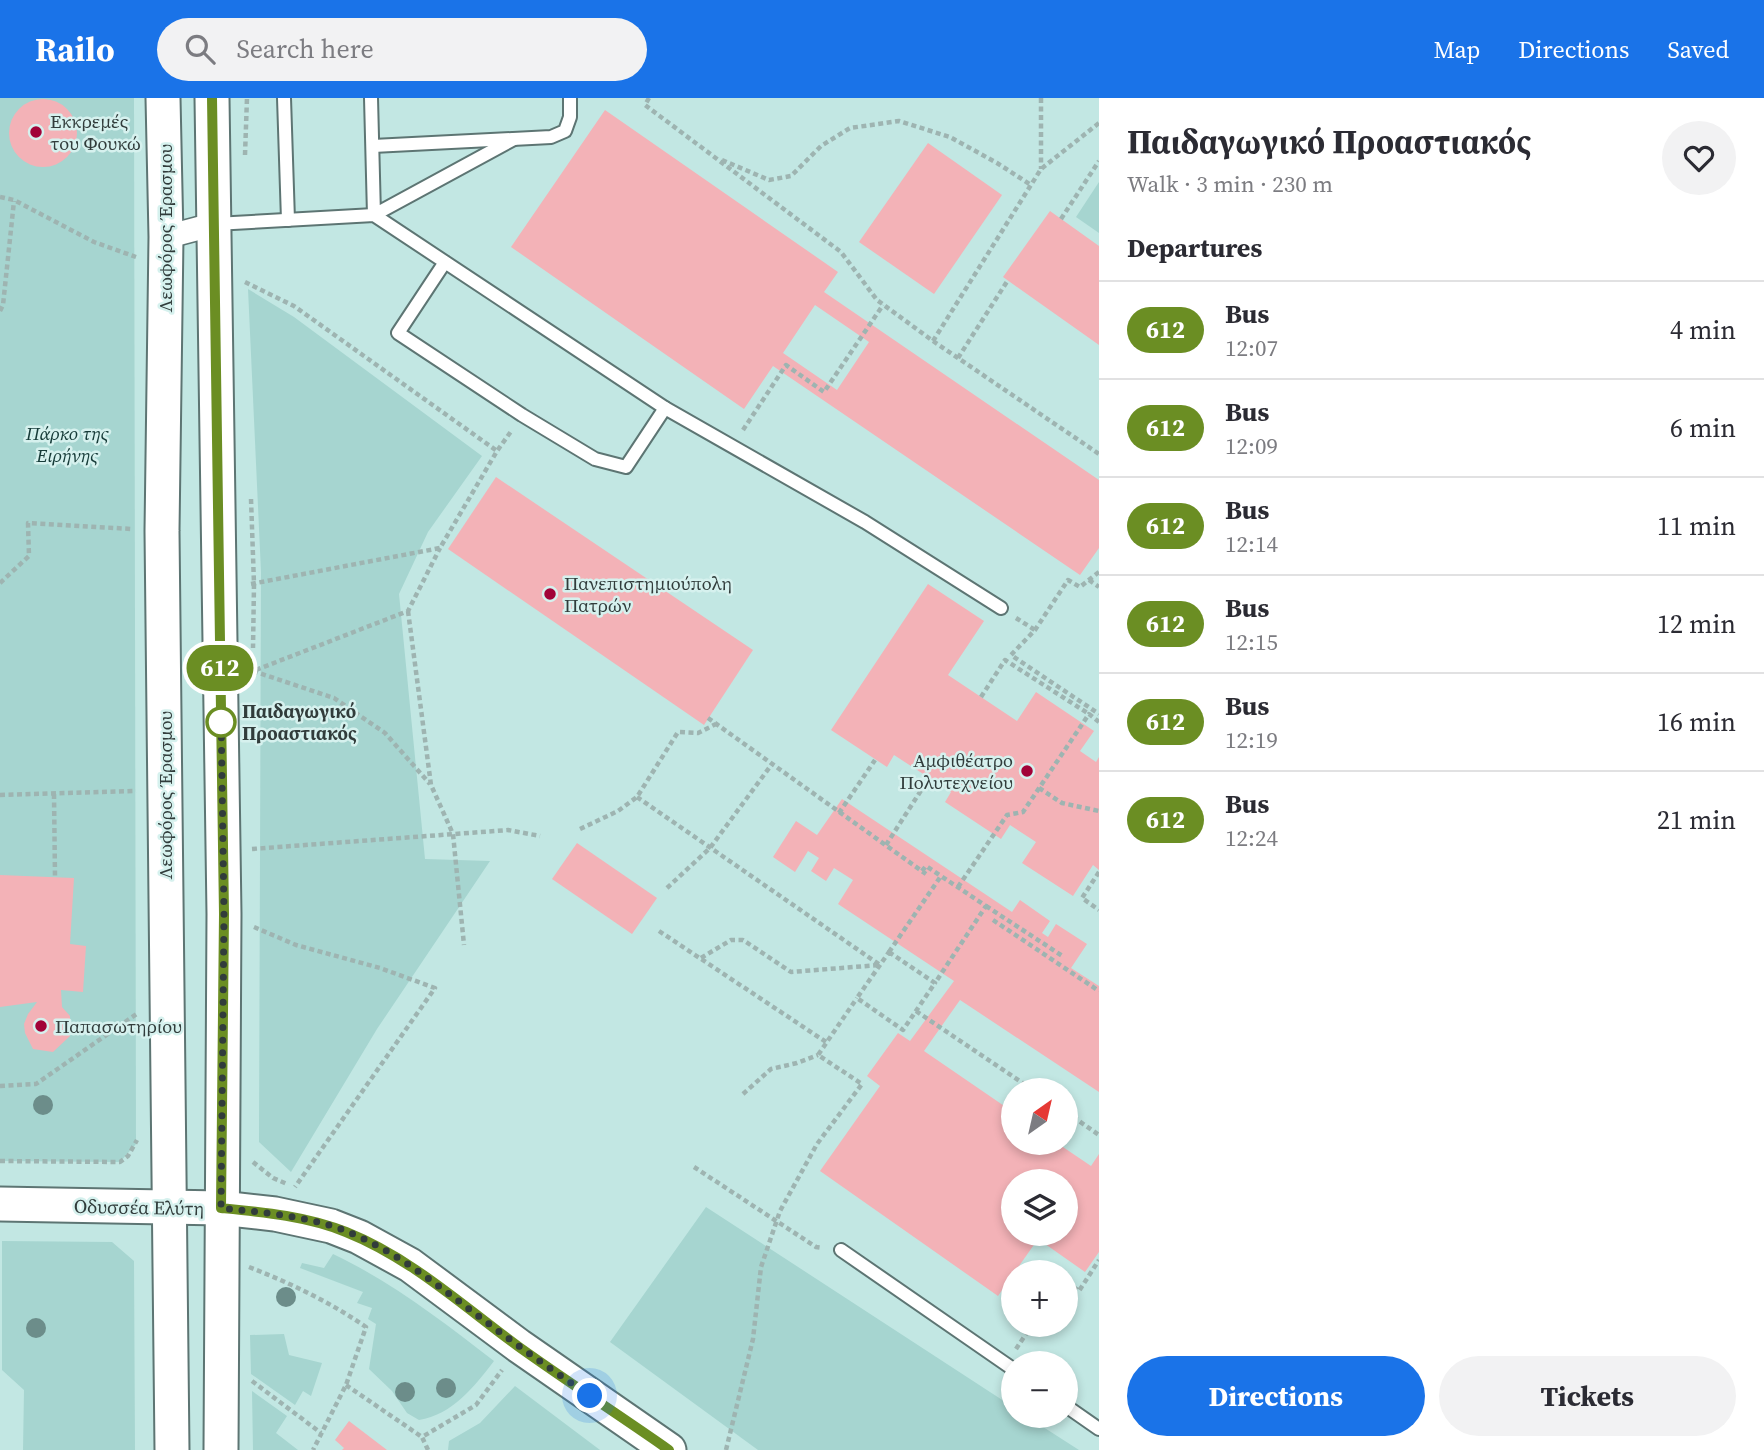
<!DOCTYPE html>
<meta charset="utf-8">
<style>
body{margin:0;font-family:"Source Serif 4",serif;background:#f2f2f3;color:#2b2b33;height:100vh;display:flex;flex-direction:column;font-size:26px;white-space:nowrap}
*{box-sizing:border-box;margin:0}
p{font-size:23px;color:#7c7c81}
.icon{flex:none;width:38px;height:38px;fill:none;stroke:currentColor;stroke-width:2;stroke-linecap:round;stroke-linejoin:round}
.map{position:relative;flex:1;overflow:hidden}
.drawer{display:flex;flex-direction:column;background:#fff;width:665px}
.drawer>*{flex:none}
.badge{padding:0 14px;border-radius:23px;font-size:24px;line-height:46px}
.needle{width:46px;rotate:34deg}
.tools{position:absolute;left:1001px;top:980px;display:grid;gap:14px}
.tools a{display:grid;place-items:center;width:77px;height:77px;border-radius:50%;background:#fff;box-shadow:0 4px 10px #0003;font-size:35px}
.you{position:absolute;width:35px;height:35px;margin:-18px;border:5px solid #fff;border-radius:50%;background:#1a73e8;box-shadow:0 0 0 10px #1a73e833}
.map>.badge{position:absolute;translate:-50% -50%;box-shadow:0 0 0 4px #fff}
h2{padding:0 28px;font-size:26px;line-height:63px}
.round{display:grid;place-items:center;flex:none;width:74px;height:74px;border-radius:37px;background:#f2f2f3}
.summary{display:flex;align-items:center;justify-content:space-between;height:119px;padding:0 28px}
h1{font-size:33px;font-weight:700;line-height:52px}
.cta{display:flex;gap:14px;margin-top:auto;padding:14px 28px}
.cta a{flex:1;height:80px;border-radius:42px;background:#1a73e8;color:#fff;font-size:28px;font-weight:700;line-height:80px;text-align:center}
.cta a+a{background:#f2f2f3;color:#2b2b33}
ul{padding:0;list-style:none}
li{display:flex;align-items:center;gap:21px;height:98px;padding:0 28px;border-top:2px solid #e1e1e2}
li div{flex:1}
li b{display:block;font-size:26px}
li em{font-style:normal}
li .badge{min-width:77px;font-weight:700;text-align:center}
header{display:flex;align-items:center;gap:42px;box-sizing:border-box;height:98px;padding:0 35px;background:#1a73e8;color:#fff}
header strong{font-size:33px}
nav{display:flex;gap:38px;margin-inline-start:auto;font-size:24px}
.search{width:490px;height:63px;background:#f2f2f3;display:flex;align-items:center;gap:18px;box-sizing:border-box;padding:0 24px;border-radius:38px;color:#7c7c81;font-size:26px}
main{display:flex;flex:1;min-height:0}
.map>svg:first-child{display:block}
</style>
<header>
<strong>Railo</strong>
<div class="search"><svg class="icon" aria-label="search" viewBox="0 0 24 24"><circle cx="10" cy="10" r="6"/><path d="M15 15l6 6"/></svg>Search here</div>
<nav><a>Map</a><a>Directions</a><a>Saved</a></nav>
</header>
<main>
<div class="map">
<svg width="1099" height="1352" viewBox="0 0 1099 1352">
<rect width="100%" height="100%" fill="#d6f1ee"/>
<path fill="#c2e7e3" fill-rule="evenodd" d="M0,0H1099V1352H0ZM1013,992H1066V1045H1013ZM1013,1083H1066V1136H1013ZM1013,1174H1066V1227H1013ZM1013,1265H1066V1318H1013Z"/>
<g fill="#a6d5d0">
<polygon points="0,0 134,0 136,1046 120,1064 0,1063"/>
<polygon points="1099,84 1099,135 1076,119"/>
<polygon points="248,191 294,219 482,358 428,434 399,496 425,761 490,763 377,931 291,1074 259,1044 261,474"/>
<polygon points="706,1109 1013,1309 1013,1318 1026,1318 1079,1352 758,1352 610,1244"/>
<polygon points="2,1143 112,1144 134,1163 135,1352 23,1352 24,1292 2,1272"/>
<path d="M333,1156C392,1184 442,1223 494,1263C475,1288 452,1317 419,1322L407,1315L392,1293L369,1271L376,1226L368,1221L372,1210L357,1205L363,1194L300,1170L302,1165L324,1170Z"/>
<polygon points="284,1236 289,1257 322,1265 311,1298 303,1293 295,1307 251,1276 250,1237"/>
<polygon points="515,1288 600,1352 448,1352 449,1343 480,1325"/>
<polygon points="252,1293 287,1318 276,1335 298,1352 253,1352"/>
</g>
<g fill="#f3b2b7" fill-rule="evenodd">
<circle cx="43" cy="35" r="34"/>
<path d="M605,12L838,174L824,194L1099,382V450L1080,477L773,268L744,311L511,149ZM815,207L869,244L837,292L783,255Z"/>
<polygon points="928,45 1002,97 934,196 859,144"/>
<polygon points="1050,113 1099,148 1099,247 1003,179"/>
<polygon points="496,379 753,552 704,627 448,451"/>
<polygon points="928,486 984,523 948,577 1017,623 1036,594 1094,633 1080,653 1096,664 1099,659 1099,772 1093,767 1073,798 1022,765 1036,744 1010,727 1001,741 945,704 951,694 894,657 887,669 831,632"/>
<path d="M842,701L1012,814L1020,802L1050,823L1042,835L1048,839L1056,826L1087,846L1071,870L1099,888V994L960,902L924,953L1013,1014V1045H1057L1091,1068L1099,1056V1154L1085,1174L1038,1141L998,1198L820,1073L880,988L867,978L898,935L910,943L954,883L838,806L853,782L834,770L826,783L811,773L819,760L808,753L795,774L773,759L796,723L817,737ZM1013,1083H1066V1136H1013Z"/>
<polygon points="577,745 657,800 632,836 552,781"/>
<polygon points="0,777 74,780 70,846 86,848 83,894 61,892 62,909 70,918 70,938 53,954 33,951 25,935 24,926 28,916 37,904 0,909"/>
<polygon points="349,1323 387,1352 342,1352 344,1350 335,1342"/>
</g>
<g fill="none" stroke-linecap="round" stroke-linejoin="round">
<defs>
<g id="lane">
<polyline points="284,0 288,122"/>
<polyline points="371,0 374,117 514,41"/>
<polyline points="373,48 551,39 565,33 570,19 570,0"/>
<polyline points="215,126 374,117 665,310 626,369 595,361 522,317 398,235 445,164"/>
<polyline points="665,310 865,424 1001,510"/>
<polyline points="841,1152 1013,1271"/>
<polyline points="1066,1308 1099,1331"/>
</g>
<polyline id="street" points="166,139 215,126"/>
<g id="secondary">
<polyline points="163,0 166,139 162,433 172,1352"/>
<polyline points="212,0 224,816 221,1352"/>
<polyline points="0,1106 221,1110 275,1116 331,1128 359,1139 410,1167 519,1248 669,1352"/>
</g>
</defs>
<use href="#lane" stroke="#5d7573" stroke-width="16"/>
<use href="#street" stroke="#5d7573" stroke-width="26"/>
<use href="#secondary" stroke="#5d7573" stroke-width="37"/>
<g stroke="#9eb4b1" stroke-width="4.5" stroke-dasharray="5 3.5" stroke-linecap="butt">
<polyline points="649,0 645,7 841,154 877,202 933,243 1041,71 1099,25"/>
<polyline points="1041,0 1041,71"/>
<polyline points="245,57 247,0"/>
<polyline points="722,62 769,82 791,78 821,48 850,30 899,23 950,39 997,65 1031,87"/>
<polyline points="0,99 14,102 94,144 136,159"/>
<polyline points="1061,121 1099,63"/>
<polyline points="245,184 294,208 497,353"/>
<polyline points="0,213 3,207 14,103"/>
<polyline points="933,243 1099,356"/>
<polyline points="958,260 1008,182"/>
<polyline points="743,332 786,267 824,294 883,207"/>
<polyline points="251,401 254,486 253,550"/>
<polyline points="1099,474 1080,489 1068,482 1035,532 1011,557 1099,616"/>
<polyline points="1089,482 1099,489"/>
<polyline points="0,485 29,458 28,425 132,431"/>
<polyline points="251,486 440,450 497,353 512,332"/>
<polyline points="408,513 431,687 453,736 464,847"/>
<polyline points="1016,520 1035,532"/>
<polyline points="253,573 334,600 385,635 430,686"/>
<polyline points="248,575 408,513 440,450"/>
<polyline points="708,620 926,776"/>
<polyline points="1039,690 1062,705 1099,713"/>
<polyline points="54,696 55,779"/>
<polyline points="0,697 136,693"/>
<polyline points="637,699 880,867"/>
<polyline points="839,715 875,662"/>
<polyline points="580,731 618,713 637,699 678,634 698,635 716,626"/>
<polyline points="886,747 929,680"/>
<polyline points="252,751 508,732 540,738"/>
<polyline points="922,773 926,768 941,778"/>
<polyline points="1099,774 1082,800 1099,812"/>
<polyline points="958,789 1007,717 1023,714 1089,616 1099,624"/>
<polyline points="667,790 710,750 772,666"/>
<polyline points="986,808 1064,859"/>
<polyline points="993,822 1099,893"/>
<polyline points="254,829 296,847 380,870 435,890 295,1089"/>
<polyline points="659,833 826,944"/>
<polyline points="889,854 941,778 986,808 935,885"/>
<polygon points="889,854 935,885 903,932 857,900"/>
<polyline points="701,860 731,842 743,842 791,874 879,867"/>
<polyline points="916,913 1033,992"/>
<polyline points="0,988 36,986 138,915"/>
<polyline points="743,996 771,971 797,965 818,957"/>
<polyline points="1066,1014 1099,1037"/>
<polyline points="0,1063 120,1064 128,1058 137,1042"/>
<polyline points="253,1064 273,1080 287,1086"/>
<polyline points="694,1069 816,1149 823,1150"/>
<path d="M249,1169C290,1185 330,1204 366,1229L346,1287L313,1352"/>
<polyline points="1066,1184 1079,1193 1099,1162"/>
<polyline points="1016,1251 1032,1227"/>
<polyline points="252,1283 321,1335"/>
<polyline points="346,1287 422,1339"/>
<polyline points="428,1352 422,1339 476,1307 502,1272"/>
<polyline points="726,1352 753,1241 761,1169 780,1113 817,1046 862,986 818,957 857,900"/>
</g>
<use href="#lane" stroke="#fff" stroke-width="12"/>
<use href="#street" stroke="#fff" stroke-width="23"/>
<use href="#secondary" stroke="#fff" stroke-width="33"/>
<polyline stroke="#9eb4b1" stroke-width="4.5" stroke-dasharray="5 3.5" stroke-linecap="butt" points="981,599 1005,562 1089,616"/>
</g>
<g fill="#6c8d8a">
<circle cx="43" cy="1007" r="10"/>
<circle cx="286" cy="1199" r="10"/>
<circle cx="36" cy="1230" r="10"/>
<circle cx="446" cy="1290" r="10"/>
<circle cx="405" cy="1294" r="10"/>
</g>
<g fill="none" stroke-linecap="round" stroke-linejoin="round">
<defs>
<path id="line" d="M212,0L224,816L221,1110C262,1114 307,1118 346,1134C411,1160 463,1208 519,1249C568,1284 619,1317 669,1352"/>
</defs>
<use href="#line" stroke="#fff" stroke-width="16"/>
<use href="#line" stroke="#6b8e23" stroke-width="10"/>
<path stroke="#313c3b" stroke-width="7" stroke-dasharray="0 12.6" d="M221,624V613L224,816L221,1110C258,1114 296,1117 332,1128C387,1146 432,1183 477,1217C514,1245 552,1272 590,1298"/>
</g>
<g fill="#a20338" stroke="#d6f1ee" stroke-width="2.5">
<circle cx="36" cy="34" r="7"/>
<circle cx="550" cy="496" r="7"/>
<circle cx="1027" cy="673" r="7"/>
<circle cx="41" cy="928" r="7"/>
</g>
<circle fill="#fff" stroke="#6b8e23" stroke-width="3.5" cx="221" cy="624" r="14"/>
<g text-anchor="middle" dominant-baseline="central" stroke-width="5" stroke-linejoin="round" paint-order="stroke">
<g font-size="19" fill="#313c3b" stroke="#d6f1ee" text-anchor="start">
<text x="50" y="23">Εκκρεμές<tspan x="50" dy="22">του Φουκώ</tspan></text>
<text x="564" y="485">Πανεπιστημιούπολη<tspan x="564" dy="22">Πατρών</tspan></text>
<text x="1013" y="662" text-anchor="end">Αμφιθέατρο<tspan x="1013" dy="22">Πολυτεχνείου</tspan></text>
<text x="55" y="928">Παπασωτηρίου</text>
</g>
<g font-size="19" fill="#313c3b" stroke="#d6f1ee">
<text transform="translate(165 130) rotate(-90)">Λεωφόρος Έρασμου</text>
<text transform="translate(165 697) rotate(-90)">Λεωφόρος Έρασμου</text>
<text transform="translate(139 1109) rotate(1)">Οδυσσέα Ελύτη</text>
</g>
<g font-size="19" font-style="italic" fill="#163b38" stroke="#d6f1ee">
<text x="67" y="335">Πάρκο της<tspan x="67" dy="22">Ειρήνης</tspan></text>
</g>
<g font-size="19" font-weight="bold" fill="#313c3b" stroke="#d6f1ee" text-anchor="start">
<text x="242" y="613">Παιδαγωγικό<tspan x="242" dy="22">Προαστιακός</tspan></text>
</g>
</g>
</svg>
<div class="tools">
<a><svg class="needle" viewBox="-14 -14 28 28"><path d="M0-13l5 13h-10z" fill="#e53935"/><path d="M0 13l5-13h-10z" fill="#7c7c81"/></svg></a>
<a><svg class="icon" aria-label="layers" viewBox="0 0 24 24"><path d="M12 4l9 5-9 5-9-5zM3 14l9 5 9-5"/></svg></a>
<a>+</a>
<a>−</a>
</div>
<div class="you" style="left:590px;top:1298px"></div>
<b class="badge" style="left:220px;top:570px;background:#6b8e23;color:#fff">612</b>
</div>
<section class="drawer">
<div class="summary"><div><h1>Παιδαγωγικό Προαστιακός</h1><p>Walk · 3 min · 230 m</p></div><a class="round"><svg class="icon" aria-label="heart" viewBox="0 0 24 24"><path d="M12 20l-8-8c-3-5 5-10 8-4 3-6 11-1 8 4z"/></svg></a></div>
<h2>Departures</h2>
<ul>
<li><span class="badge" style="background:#6b8e23;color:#fff">612</span><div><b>Bus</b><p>12:07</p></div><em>4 min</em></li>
<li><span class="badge" style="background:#6b8e23;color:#fff">612</span><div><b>Bus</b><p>12:09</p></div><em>6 min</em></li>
<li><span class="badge" style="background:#6b8e23;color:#fff">612</span><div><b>Bus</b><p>12:14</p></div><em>11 min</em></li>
<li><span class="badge" style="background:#6b8e23;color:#fff">612</span><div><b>Bus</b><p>12:15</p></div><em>12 min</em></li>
<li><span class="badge" style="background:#6b8e23;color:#fff">612</span><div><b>Bus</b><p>12:19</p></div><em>16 min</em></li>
<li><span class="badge" style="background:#6b8e23;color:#fff">612</span><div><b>Bus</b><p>12:24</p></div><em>21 min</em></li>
</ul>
<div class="cta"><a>Directions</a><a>Tickets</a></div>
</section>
</main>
